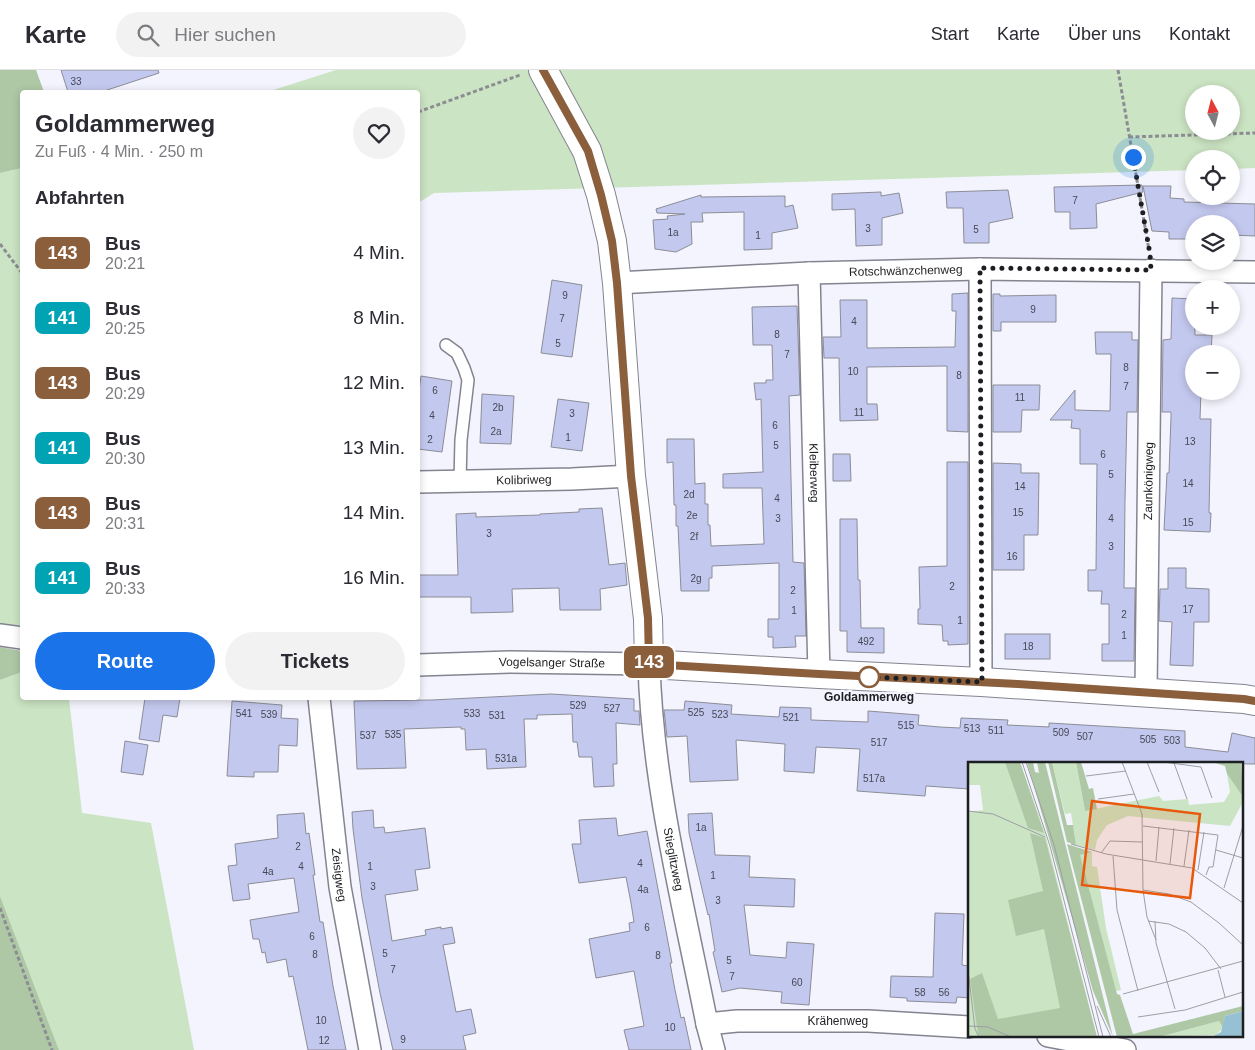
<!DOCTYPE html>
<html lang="de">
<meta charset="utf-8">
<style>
body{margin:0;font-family:Arial,sans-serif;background:#f2f2f3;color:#2b2b33;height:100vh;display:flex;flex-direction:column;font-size:19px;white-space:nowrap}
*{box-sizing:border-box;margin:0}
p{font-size:16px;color:#7c7c81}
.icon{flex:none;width:28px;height:28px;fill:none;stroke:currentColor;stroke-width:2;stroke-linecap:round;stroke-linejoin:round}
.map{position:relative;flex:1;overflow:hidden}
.sheet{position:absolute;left:20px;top:20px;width:400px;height:610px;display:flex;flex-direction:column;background:#fff;border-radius:5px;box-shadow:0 2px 8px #0003}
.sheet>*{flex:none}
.badge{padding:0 10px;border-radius:8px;font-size:18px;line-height:32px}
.needle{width:32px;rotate:353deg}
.fabs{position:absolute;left:1185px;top:15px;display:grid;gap:10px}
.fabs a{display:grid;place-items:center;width:55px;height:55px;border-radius:50%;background:#fff;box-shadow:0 2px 8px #0003;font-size:25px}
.you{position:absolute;width:25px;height:25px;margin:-12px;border:4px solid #fff;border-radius:50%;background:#1a73e8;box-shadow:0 0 0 8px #1a73e833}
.map>.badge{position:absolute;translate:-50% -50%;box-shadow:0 0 0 2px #fff}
h2{padding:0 15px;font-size:19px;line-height:45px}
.round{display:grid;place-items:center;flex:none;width:52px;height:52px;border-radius:26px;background:#f2f2f3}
.overview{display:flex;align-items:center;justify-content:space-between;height:85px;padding:0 15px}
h1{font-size:24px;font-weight:700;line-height:38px}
.button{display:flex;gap:10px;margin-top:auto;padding:10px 15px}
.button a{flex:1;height:58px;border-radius:30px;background:#1a73e8;color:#fff;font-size:20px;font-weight:700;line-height:58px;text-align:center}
.button a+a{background:#f2f2f3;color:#2b2b33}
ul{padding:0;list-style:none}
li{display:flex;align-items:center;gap:15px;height:65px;padding:0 15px}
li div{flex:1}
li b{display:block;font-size:19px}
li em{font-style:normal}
li .badge{min-width:55px;font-weight:700;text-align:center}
header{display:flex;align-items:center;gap:30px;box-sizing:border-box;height:70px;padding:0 25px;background:#fff;border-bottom:1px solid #e1e1e2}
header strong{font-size:24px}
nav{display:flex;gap:28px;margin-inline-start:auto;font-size:18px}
.search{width:350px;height:45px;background:#f2f2f3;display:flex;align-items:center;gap:12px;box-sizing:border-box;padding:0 18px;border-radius:28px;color:#7c7c81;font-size:19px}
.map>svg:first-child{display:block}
</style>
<header>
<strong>Karte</strong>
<div class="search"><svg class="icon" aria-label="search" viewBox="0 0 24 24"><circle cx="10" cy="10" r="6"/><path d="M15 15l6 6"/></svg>Hier suchen</div>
<nav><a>Start</a><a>Karte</a><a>Über uns</a><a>Kontakt</a></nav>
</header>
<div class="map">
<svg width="1255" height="980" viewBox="0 0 1255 980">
<rect width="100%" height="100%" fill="#f3f4fd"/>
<g fill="#cbe4c3" fill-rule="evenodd">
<path d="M336,0H1255V98L1231,99V89H1194V100L434,123L418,133V22H267ZM1194,24H1231V61H1194Z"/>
<polygon points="22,98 22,556 0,554 0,103"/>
<polygon points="22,602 22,628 69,628 82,743 151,753 194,980 59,980 0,826 0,610"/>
</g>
<g fill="#aec8a6">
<polygon points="0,0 36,0 44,22 22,22 22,98 0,103"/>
<polygon points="0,577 22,581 22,602 0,610"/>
<polygon points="0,826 59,980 0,980"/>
</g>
<g fill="#c3c8ee" stroke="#8c8d98">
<polygon points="61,0 158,0 159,3 101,22 68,22"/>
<polygon points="1142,115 1143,122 1096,134 1097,158 1070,159 1070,142 1055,142 1054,117"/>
<polygon points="1143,116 1171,116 1170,128 1184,129 1184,132 1255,134 1255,166 1231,165 1231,154 1194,154 1194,169 1169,169 1169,162 1152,161"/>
<polygon points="1008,120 1013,148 989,153 989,173 964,173 963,138 947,138 946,122"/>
<polygon points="881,122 881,126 899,123 903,143 882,148 882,175 856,176 855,139 832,140 832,124"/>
<polygon points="701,125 701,127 785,126 785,137 793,135 798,158 772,163 772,179 744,180 744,142 702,143 703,152 691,152 692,174 676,182 655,179 653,150 668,149 667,146 685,144 657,143 656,139"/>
<polygon points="552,210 582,215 572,287 541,283"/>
<polygon points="968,223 968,362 947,361 947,296 867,297 867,334 877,334 878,350 840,351 839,288 824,288 823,267 841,267 840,230 867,230 867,278 955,277 956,241 952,241 952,224"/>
<polygon points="993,224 1000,224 1000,226 1056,225 1056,252 1001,252 1001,261 993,261"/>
<polygon points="1172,228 1194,229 1195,265 1212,265 1211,284 1194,284 1194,321 1201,321 1200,349 1211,349 1209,443 1211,443 1210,462 1164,460 1167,403 1169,403 1171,347 1171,342 1162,342 1163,270 1171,269"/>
<polygon points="797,236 800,325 789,326 793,492 804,493 806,566 795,566 796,577 773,578 773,567 768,567 768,549 779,549 779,493 712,496 712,508 709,508 709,521 681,521 678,456 676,456 676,435 674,435 673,392 667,393 667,369 694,369 695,414 705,413 705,434 708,434 708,455 710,455 711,476 764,474 762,418 723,418 723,404 763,402 761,329 756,330 754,313 766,313 766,310 773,310 772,275 753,275 752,237"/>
<polygon points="1095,262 1132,262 1132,270 1138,270 1137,342 1127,342 1125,431 1124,518 1135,518 1134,591 1102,591 1102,574 1109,574 1109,534 1101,534 1102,521 1088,521 1088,500 1096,500 1097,394 1080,394 1080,359 1071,358 1072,350 1050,350 1075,320 1075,340 1110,341 1111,284 1096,284"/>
<polygon points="421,306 452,311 442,382 418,379 418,329"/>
<polygon points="993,315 1040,315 1039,340 1022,340 1021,362 993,362"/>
<polygon points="482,324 514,326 511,374 480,373"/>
<polygon points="558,329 589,333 582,381 551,377"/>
<polygon points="833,384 850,384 851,411 833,411"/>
<polygon points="947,392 968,392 968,574 948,575 948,571 943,571 942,555 918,554 918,539 920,539 919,497 947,496"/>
<polygon points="993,393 1021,394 1021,403 1039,403 1038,465 1024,465 1024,500 993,500"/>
<polygon points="602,438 609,495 625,493 627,515 600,519 601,540 560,540 559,518 512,519 513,542 471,543 471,527 418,527 418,505 458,505 456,444 476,443 476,447 540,445 540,444 579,442 579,439"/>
<polygon points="840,449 857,449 858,510 860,510 861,558 884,558 884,583 847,582 847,561 840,561"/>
<polygon points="1168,498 1186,498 1186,518 1209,519 1209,552 1194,552 1193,596 1170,595 1172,552 1159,551 1160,519 1168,519"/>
<rect x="1005" y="564" width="45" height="25"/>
<polygon points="551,624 634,629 634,641 639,641 640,655 616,653 617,694 613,694 614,716 594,717 592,687 579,687 577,672 573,672 572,644 537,645 537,649 524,649 526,697 487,699 486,679 466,680 465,659 461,659 461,657 404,659 406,698 357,699 354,631 432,630"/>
<polygon points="145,628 180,628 177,647 163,645 159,672 139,669"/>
<polygon points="232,631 282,635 281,648 298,649 297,676 279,675 278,702 254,702 254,707 227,706"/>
<polygon points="685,631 732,635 731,644 779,647 780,637 811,638 811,650 868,652 868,641 919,645 918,655 940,657 960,658 961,648 1008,650 1007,655 1029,656 1049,657 1049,653 1185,661 1185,677 1228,682 1232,663 1255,668 1255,694 1085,692 1085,694 969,694 969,719 926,716 925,726 857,721 860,679 816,677 814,703 784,701 785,674 736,670 738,710 690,712 687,666 667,667 664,640 684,640"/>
<polygon points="125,671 148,675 143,705 121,702"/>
<polygon points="373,740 374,758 384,757 385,763 425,758 430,798 415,800 418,820 385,825 392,871 426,865 425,860 441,857 441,859 452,857 455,873 443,875 456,942 471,939 476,963 463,966 466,980 393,980 380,923 362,828 353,759 352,742"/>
<polygon points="304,743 306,764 309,763 315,805 313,805 320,852 323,852 333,916 346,980 308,980 293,906 289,907 286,889 267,893 265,882 262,883 259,869 253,869 250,850 299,842 294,808 248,814 250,829 233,831 228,796 237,795 235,774 278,768 277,745"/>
<polygon points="712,743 715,785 750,786 749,807 795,809 794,837 744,835 750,885 786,888 787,872 814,874 809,935 781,933 782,922 740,918 722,922 713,882 715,881 709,844 708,845 689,763 688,744"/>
<polygon points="616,748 618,766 647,761 672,893 670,893 675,920 681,948 684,947 691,980 629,980 624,960 644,956 634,901 596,908 589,869 630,861 629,853 634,852 631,833 626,807 579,813 572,774 581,774 579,750"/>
<polygon points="935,843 964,844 962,895 969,896 969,928 957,927 956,933 907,931 907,928 890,927 891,906 933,907"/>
</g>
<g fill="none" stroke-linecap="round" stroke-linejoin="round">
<defs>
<polyline id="service" points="446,275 457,283 464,298 468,310 461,370 460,411"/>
<g id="minor">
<polyline points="980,199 981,612"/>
<path id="s1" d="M809,203L819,604"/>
<path id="s2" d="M617,213L809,203L980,199L1255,202"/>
<path id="s3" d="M418,412L572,409L631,406"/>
<polyline points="0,565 22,568"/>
<path id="s4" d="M418,595L510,592L649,594C652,713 684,837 707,954L714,980"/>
<path id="s5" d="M1146,622L1151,200"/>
<path id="s6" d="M319,628L340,817L370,980"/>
<path id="s7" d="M707,954L737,951H868L969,957"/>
<polyline points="1048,966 1125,980"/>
</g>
<polyline id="tertiary" points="543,0 587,81 601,125 612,171 617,213 631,406 648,549 649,594 819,604 981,612 1244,629 1255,631"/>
</defs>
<use href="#service" stroke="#83848f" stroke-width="14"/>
<use href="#minor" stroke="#83848f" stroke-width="24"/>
<use href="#tertiary" stroke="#83848f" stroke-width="30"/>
<g stroke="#8c8d93" stroke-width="3" stroke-dasharray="4 2.5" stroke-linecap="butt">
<polyline points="1118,0 1149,180"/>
<polyline points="418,42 520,5"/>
<polyline points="1129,67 1255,63"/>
<polyline points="0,174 22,203"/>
<polyline points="0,838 52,980"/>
</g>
<use href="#service" stroke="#fff" stroke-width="11"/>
<use href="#minor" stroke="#fff" stroke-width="21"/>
<use href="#tertiary" stroke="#fff" stroke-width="28"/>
</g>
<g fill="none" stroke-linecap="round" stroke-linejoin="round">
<defs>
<polyline id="line" points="543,0 588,81 601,125 612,171 617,213 631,406 648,548 649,594 819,604 1018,614 1244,629 1255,631"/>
</defs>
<use href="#line" stroke="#fff" stroke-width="11"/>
<use href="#line" stroke="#8b5e3c" stroke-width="8"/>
<polyline stroke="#1d1e22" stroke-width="5" stroke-dasharray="0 9" points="869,607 982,612 980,198 1151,200 1150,184 1133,87"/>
</g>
<circle fill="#fff" stroke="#8b5e3c" stroke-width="2.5" cx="869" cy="607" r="10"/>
<g text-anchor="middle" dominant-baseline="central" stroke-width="4.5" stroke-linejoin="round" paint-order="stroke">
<g font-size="10" fill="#464855">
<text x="76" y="11">33</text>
<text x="1075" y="130">7</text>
<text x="868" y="158">3</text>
<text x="976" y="159">5</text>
<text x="673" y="162">1a</text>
<text x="758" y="165">1</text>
<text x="565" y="225">9</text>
<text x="1033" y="239">9</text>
<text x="562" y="248">7</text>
<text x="854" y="251">4</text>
<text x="777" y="264">8</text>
<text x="558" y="273">5</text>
<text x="787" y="284">7</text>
<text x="1126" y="297">8</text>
<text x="853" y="301">10</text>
<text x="959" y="305">8</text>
<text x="1126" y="316">7</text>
<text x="435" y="320">6</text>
<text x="1020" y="327">11</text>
<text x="498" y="337">2b</text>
<text x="859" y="342">11</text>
<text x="572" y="343">3</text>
<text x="432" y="345">4</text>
<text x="775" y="355">6</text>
<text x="496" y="361">2a</text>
<text x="568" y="367">1</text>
<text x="430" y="369">2</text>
<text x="1190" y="371">13</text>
<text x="776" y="375">5</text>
<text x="1103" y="384">6</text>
<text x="1111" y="404">5</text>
<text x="1188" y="413">14</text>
<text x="1020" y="416">14</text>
<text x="689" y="424">2d</text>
<text x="777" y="428">4</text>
<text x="1018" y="442">15</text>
<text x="692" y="445">2e</text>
<text x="778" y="448">3</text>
<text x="1111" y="448">4</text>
<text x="1188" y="452">15</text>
<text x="489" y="463">3</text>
<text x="694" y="466">2f</text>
<text x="1111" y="476">3</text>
<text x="1012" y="486">16</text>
<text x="696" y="508">2g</text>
<text x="952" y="516">2</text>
<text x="793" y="520">2</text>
<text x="1188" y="539">17</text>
<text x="794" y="540">1</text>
<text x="1124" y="544">2</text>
<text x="960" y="550">1</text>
<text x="1124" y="565">1</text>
<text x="866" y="571">492</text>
<text x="1028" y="576">18</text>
<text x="578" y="635">529</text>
<text x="612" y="638">527</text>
<text x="696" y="642">525</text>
<text x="244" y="643">541</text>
<text x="472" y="643">533</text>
<text x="269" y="644">539</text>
<text x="720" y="644">523</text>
<text x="497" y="645">531</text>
<text x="791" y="647">521</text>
<text x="906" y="655">515</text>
<text x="972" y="658">513</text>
<text x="996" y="660">511</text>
<text x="1061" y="662">509</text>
<text x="393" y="664">535</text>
<text x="368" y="665">537</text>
<text x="1085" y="666">507</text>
<text x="1148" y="669">505</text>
<text x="1172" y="670">503</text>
<text x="879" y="672">517</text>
<text x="506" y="688">531a</text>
<text x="874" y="708">517a</text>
<text x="701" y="757">1a</text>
<text x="298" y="776">2</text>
<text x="640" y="793">4</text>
<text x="301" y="796">4</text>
<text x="370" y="796">1</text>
<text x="268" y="801">4a</text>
<text x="713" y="805">1</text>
<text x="373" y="816">3</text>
<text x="643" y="819">4a</text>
<text x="718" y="830">3</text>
<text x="647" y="857">6</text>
<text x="312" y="866">6</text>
<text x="385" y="883">5</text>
<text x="315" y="884">8</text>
<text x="658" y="885">8</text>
<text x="729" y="890">5</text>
<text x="393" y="899">7</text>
<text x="732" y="906">7</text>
<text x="797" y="912">60</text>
<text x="920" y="922">58</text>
<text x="944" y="922">56</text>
<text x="321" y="950">10</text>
<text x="670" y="957">10</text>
<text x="403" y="969">9</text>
<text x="324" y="970">12</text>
</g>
<g font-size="12" fill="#1d1e22" stroke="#f3f4fd">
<text stroke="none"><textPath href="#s2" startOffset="289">Rotschwänzchenweg</textPath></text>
<text stroke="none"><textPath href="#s1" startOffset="200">Kleiberweg</textPath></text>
<text stroke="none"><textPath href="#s3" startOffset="106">Kolibriweg</textPath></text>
<text stroke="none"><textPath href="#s5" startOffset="211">Zaunkönigweg</textPath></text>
<text stroke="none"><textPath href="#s4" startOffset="134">Vogelsanger Straße</textPath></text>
<text stroke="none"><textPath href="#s4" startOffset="428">Stieglitzweg</textPath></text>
<text stroke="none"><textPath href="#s6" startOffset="178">Zeisigweg</textPath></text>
<text stroke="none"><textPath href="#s7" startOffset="131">Krähenweg</textPath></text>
</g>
<g font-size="12" font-weight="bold" fill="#1d1e22" stroke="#f3f4fd">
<text x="869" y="627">Goldammerweg</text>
</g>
</g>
<g transform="translate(968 692)">
<rect width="275" height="275" fill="#f3f4fd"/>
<path d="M0,0H52L77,71L129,275H0V50L15,48L12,23H0ZM84,0H108L117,49L191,34L195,39L220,37L221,43L256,40L262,30L259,12L275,35V40L262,64L160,54L139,63L129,78L127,88L108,83L103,51L97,52ZM124,90V104L129,105L138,166L153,228L148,229L111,93ZM251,259L255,266L248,273L191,275Z" fill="#cbe4c3"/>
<path d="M37,0H52L76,71L60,66ZM59,0H65L67,10L71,11L69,0H77L145,275L125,229ZM80,0H84L99,63H105L108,83L99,80ZM108,0H113L121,27L125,26L129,47L117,49ZM244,0H273L275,35L259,12L257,4ZM62,71L77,76L129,275H13L10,272L2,217L14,211L30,257L92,246L76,167L48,174L40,138L75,129ZM99,82L124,90L112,93L149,232L152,233L165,272L275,244V249L257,254L255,266L251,259L191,275H149Z" fill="#aec8a6"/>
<path d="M275,249V275H244L253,270L257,254Z" fill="#96c1d5"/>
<path fill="none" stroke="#9d9ea5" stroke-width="1" d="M54,0L82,84M58,0L86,83M154,0L174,52L175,128L179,155L188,178M179,0L191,30M195,0L233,5L244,36M206,1L219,37M118,14L158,9M130,37L166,32M0,49L25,52L77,75M175,64L250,73L245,105H241L238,113M103,82L138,92L224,106L275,141M86,83L135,275M82,84L131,275M248,88L275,96M133,91L142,79L174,80M145,94L149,148L170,229M188,99L191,65M202,102L206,66M216,104L221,68M230,108L236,70M256,126L275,64M175,128L201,132L223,140L251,161L275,183M180,159L201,162L218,170L237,186L253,207M187,159L188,181L207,247M0,208L7,267L11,275M250,208L257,235M155,232L275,199M129,244L143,275M170,255L217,248L275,230M0,264L20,265L43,275"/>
<path fill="#e8590c" fill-opacity="0.15" stroke="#e8590c" stroke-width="2.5" d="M124,39L232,52L222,136L114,123Z"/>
<rect width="275" height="275" fill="none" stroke="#1d1e22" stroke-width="2.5"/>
</g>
</svg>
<div class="fabs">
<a><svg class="needle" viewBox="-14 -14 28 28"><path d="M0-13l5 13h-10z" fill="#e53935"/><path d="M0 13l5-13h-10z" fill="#7c7c81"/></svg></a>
<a><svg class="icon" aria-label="locate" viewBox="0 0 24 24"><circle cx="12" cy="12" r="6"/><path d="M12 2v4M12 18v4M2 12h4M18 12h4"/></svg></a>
<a><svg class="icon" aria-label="layers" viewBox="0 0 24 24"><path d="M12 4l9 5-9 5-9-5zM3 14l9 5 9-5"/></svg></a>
<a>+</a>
<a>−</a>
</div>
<div class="you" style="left:1133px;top:87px"></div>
<b class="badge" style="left:649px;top:592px;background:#8b5e3c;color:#fff">143</b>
<section class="sheet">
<div class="overview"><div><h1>Goldammerweg</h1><p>Zu Fuß · 4 Min. · 250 m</p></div><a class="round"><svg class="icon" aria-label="heart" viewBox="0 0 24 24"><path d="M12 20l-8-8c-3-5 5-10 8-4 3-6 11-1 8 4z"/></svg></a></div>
<h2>Abfahrten</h2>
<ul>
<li><span class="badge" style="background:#8b5e3c;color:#fff">143</span><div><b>Bus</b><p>20:21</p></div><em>4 Min.</em></li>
<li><span class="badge" style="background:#00a3b4;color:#fff">141</span><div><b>Bus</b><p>20:25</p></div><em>8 Min.</em></li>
<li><span class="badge" style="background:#8b5e3c;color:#fff">143</span><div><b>Bus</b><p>20:29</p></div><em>12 Min.</em></li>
<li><span class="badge" style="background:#00a3b4;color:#fff">141</span><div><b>Bus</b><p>20:30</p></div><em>13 Min.</em></li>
<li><span class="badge" style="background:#8b5e3c;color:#fff">143</span><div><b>Bus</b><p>20:31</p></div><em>14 Min.</em></li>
<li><span class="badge" style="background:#00a3b4;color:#fff">141</span><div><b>Bus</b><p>20:33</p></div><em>16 Min.</em></li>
</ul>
<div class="button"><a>Route</a><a>Tickets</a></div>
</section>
</div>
